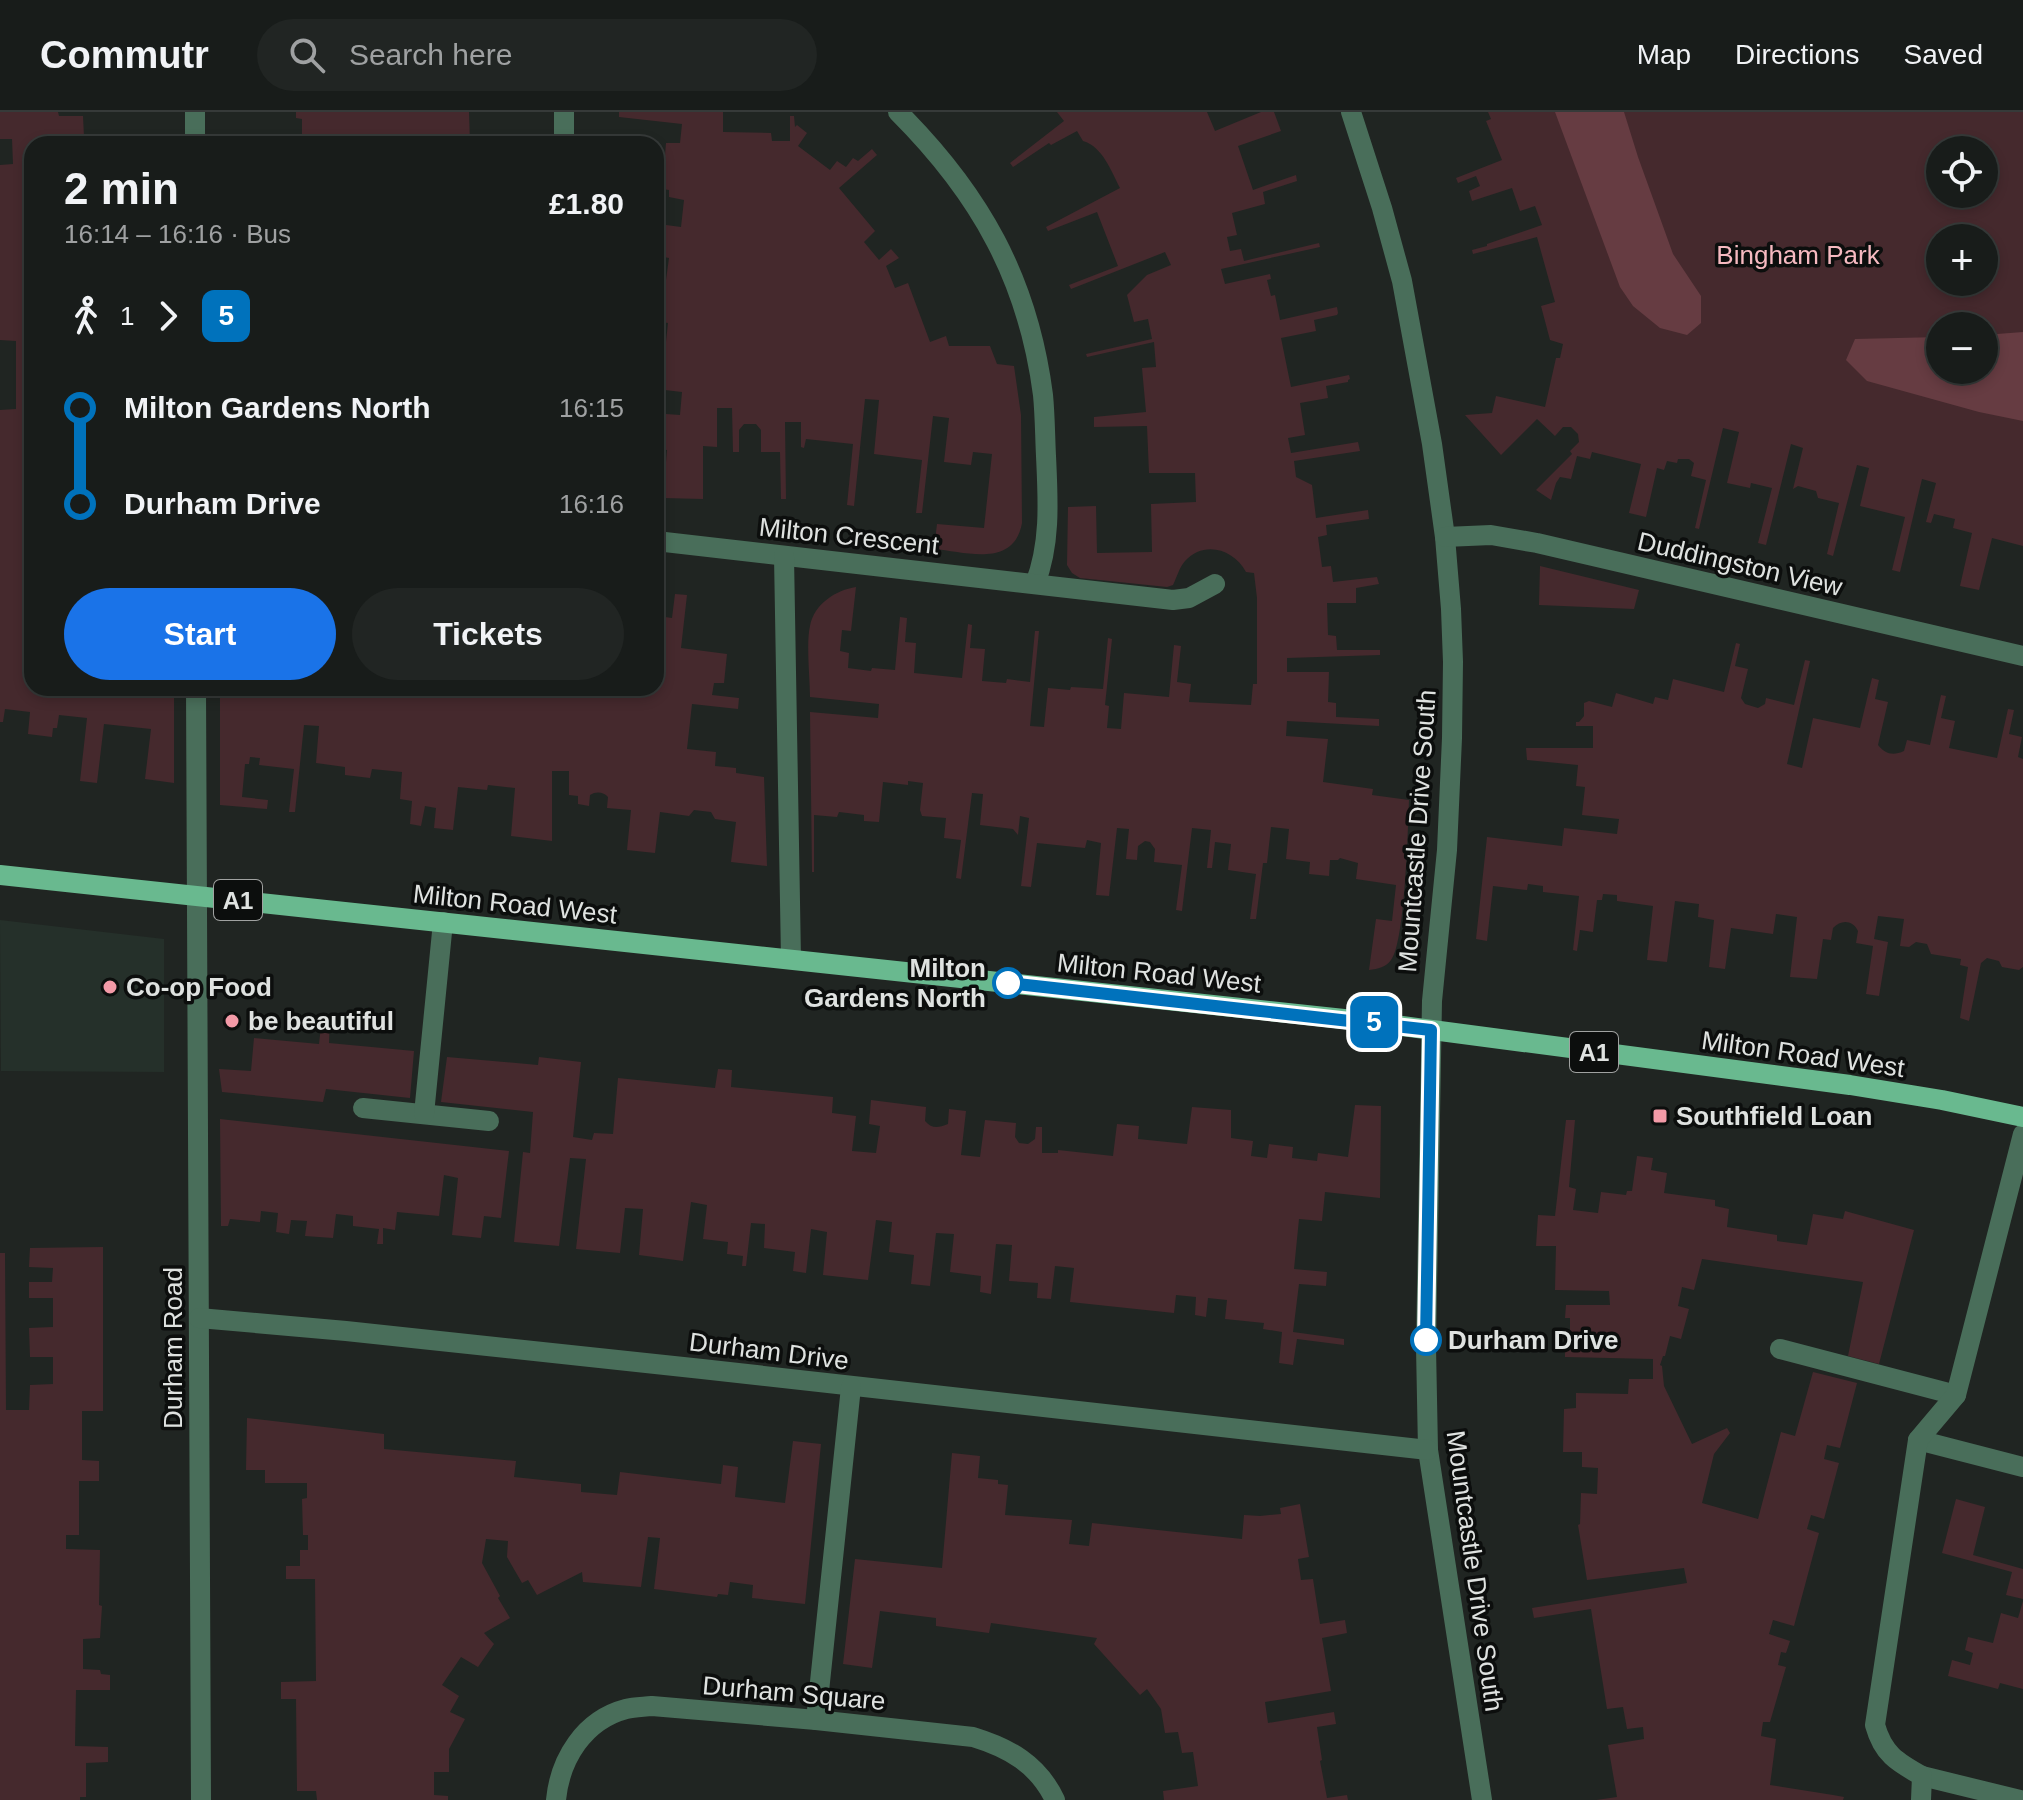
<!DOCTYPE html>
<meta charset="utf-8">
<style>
body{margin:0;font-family:Arial,sans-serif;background:#212523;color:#f1f3f6;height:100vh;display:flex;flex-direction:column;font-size:30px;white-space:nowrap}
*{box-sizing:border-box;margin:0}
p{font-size:26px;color:#9fa1a2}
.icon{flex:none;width:44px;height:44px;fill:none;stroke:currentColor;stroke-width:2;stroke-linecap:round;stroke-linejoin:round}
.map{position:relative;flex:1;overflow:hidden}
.drawer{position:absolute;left:24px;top:24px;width:640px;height:560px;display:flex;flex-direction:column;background:#181c1a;border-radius:24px;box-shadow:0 4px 12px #0003,0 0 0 2px #363a39}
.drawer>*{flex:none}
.badge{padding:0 16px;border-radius:12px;font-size:28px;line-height:52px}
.buttons{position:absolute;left:1926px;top:24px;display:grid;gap:16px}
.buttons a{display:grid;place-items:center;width:72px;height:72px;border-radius:50%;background:#181c1a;box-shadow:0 4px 12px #0003,0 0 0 2px #363a39;font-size:40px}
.map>.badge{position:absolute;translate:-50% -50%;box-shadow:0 0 0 4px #fff}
.legs{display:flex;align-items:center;gap:12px;height:88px;padding:0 40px;font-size:26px}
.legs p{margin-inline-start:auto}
.overview{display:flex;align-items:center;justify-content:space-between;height:136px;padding:0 40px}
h1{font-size:44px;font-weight:800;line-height:60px}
.button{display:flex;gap:16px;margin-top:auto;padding:16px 40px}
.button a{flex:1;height:92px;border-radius:48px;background:#1a73e8;color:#fff;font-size:32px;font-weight:800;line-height:92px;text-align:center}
.button a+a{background:#212523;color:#f1f3f6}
ul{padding:0 40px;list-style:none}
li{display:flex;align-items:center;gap:28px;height:96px;font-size:30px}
li i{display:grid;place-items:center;width:12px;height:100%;margin:0 10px;background:currentColor}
li i::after{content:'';width:20px;height:20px;margin:-10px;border:6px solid;border-radius:50%;background:#181c1a}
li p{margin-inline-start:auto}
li:first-child i{background:linear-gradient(#0000 50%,currentColor 0)}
li:last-child i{background:linear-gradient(currentColor 50%,#0000 0)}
header{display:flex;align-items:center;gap:48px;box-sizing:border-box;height:112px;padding:0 40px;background:#181c1a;border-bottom:2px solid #363a39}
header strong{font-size:38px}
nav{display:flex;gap:44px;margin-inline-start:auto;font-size:28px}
.search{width:560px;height:72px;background:#212523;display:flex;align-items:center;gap:20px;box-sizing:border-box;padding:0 28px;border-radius:44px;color:#9fa1a2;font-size:30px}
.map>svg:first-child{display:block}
</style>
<header>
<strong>Commutr</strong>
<div class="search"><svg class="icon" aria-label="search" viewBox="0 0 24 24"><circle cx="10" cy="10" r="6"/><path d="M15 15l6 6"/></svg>Search here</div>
<nav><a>Map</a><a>Directions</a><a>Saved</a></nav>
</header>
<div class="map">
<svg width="2023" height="1688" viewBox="0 0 2023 1688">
<rect width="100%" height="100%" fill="#202522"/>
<polygon fill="#25302a" points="0,808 164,827 164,960 1,959"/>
<g fill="#45292d" fill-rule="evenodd">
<polygon points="0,0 58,0 59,4 83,4 84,25 117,25 117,32 32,32 32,576 174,576 174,671 145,667 151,617 104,612 97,671 80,669 87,606 59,603 57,616 53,616 52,625 28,622 30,600 5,597 3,610 0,610 0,298 16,297 16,229 0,228 0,53 13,52 12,27 0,27"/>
<polygon points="296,0 469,0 470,31 302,32 302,7 296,6"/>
<path d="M619,0H723V20L771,21L772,29H790V4H794L795,15L797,13L807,21L798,34L830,58L837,49L846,55L853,46L858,49L872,37L877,43L839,76L875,119L864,130L879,148L891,137L899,146L886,154L895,176L908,171L930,230L946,224L949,234H990L997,252L1014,254L1021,303L1022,411C1014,456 966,440 934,437L937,412L984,416L992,342L973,340L971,353L944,350L949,306L933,304L922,401H916L922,348L874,342L879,288L865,287L854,394L847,393L853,332L806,327L804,336L801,335V310H785L786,387H781L780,340H761V318L756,312H744L739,318V340H733L732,296H717V335L703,334V387L663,386L667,338L656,337V325H664L666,302L680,303L682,280L656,277V257H663L668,211L656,209V190H663L669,146L659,144L660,135L656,134V124L664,125L666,113L681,115L684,88L669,85V78L663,77L664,68L656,67V56H664L666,31H680L682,12L619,5Z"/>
<path d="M1057,0H1207L1215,19L1261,0H1274L1281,19L1238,34L1253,78L1296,63L1297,69L1263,80L1265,92L1232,101L1237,123L1227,125L1230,139L1241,137L1244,149L1319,131L1320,135L1221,157L1225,172L1270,162L1271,167L1267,168L1271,184L1275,183L1280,208L1337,195L1338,201L1337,203L1314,208L1316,219L1281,226L1291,275L1349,263L1350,267L1348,268V270L1326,274L1328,286L1300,291L1305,323L1288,326L1291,341L1358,330L1360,339L1294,349L1296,365L1312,373L1316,406L1368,398L1369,407L1326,413L1327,423L1318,425L1322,455L1331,454L1333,470L1377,465L1379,472L1356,476V491H1327L1328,523L1336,524L1337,538H1380V543L1287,546V560H1329L1328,590L1336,591V605L1379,607V614L1287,609L1286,624L1328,627L1323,670L1373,677L1372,683L1409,688C1408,715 1405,832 1391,848C1386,855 1378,857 1369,858L1376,807L1392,809L1396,773L1356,767L1358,751L1340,746L1338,748H1330L1329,764L1309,762L1310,750L1286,747L1289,717L1271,715L1267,751H1263L1256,807H1250L1256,762L1228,758L1231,732L1215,730L1212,756H1207L1211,718L1192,716L1182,799L1176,798L1182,753L1154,750L1155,737L1150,730L1145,729L1138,734L1137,748L1126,747L1129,717L1117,716L1109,784L1096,783L1101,731L1087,728L1085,736L1037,731L1031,775L1021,774L1029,706L1020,704L1018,723L1013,717L980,713L983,682L972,681L961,767L956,766L961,728L944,726L946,706L922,704L920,698L923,671L908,669V673L883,670L879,710L864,709V703L839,700L837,705L814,703V760H812L810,600L878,606L879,592L810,585C810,566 806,531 810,514C814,492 836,478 856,475L851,519L842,518L840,539L849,541L848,556L871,559L872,556L895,558L900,505L907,506L905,530L916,531L914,561L962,566L968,512L972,513L970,536L985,537L982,569L1006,571L1007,567L1030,570L1035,519H1039L1030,614L1044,615L1048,576L1070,578L1071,575L1103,577L1108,526L1112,527L1105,593L1109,594L1107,616L1121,617L1124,581L1169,585L1174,533L1181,534L1177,570L1191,572L1189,590L1251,593L1253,572H1257V486L1254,461L1246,460C1234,437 1204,428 1185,449C1179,456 1177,465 1173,473L1167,475L1080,466L1072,461L1067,453L1068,395L1096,394L1097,441L1152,440L1151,392L1196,390L1195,361H1149L1147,314L1094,315V305L1146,300L1142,256L1156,255L1154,230L1087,245L1086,242L1152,227L1148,207L1134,210L1127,183L1147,163L1171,153L1165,140L1071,177L1069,173L1118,154L1097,100L1048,119L1046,115L1120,76C1111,59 1103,35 1083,29L1077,19L1051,33L1049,31L1013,55L1010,51L1064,9Z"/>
<path d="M1488,0H2023V434L1992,426L1979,478L1960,474L1972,421L1953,416L1955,407L1934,402L1931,411L1926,410L1936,371L1922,367L1900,460L1892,458L1905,405L1860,394L1869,356L1857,353L1833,444L1827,442L1839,391L1818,386L1816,379L1798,374L1793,377L1803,336L1791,332L1766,433L1758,431L1772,376L1751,371L1750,376L1727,371L1739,320L1723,316L1699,417L1695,416L1706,368L1691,364L1694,351L1689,347H1678L1677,351L1667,349L1664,358L1657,356L1646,405L1629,401L1641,352L1592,340L1590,347L1577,344L1571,367L1560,365L1556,371L1551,388L1536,378L1572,342L1570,339L1579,330L1578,322L1571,315H1563L1555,324L1537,307L1501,343L1465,303L1492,301L1496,284L1545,295L1556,246H1560L1563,232L1550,228L1541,194L1555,190L1537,125L1473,142L1472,138L1487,134V132L1542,113L1535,94L1520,99L1512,76L1472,89L1469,79L1480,74L1476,64L1458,71L1456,66L1502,48L1486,9L1491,7ZM1940,38H1984V82H1940ZM1940,126H1984V170H1940ZM1940,214H1984V258H1940Z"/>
<polygon points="1540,454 1639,478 1634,497 1539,493"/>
<path d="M675,482L687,483L681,536L727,542L724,571H714L712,583L739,586L738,597L692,592L687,637L716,640L715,654L736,656V661L764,665L767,754L731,750L736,710L715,707L711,700L694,698L689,704L660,700L655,741L627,738L631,698L607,696L608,685C604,680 596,679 590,683L589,694L578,692V684L569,683V659H552V729L511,724L515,676L488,673L487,678L458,675L453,718L434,716L436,696L425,694L421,714L410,712L412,689L400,687L402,660L372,657L370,666L345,663V655L316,651L319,614L304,613L295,700H289L294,657L259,653L260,646L250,645L249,652H245L242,685L268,688L267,697L220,693V576H656V519L658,504L672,506Z"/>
<path d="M1736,531L1740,532L1735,554L1748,557L1741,586L1745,592L1758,596L1765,592L1766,586L1794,593L1805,548L1810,549L1787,652L1802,656L1813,606L1860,616L1872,566L1879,568L1875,587L1888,590L1878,633C1885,642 1893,644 1904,639L1907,628L1930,633L1941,583L1946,584L1941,606L1955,609L1949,636L1997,646L2008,597L2014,598L2009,622L2022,625L2018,645L2023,647V855L2019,858L2002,855L1999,849L1987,846L1981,851L1969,909L1960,906L1968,855L1960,853L1961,847L1931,842L1927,832L1916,830L1909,835L1900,834L1904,807L1878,804L1874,827L1888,830L1879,884L1866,882L1873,834L1856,831L1858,819C1853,808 1841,807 1833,816L1831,828L1823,827L1817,867L1790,865L1797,805L1776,802L1773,822L1731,816L1725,857L1709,855L1714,808L1698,805L1699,792L1675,789L1667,850L1647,848L1653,794L1617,789V783L1603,782L1602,788H1597L1593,820L1580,818L1577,839L1573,838L1579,784L1543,780V774L1528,772L1527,778L1493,774L1487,829L1476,827L1487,725L1562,734L1564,716L1617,722L1619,707L1582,703L1585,675L1576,674L1578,653L1527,648L1526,636H1593V614H1576V610H1579L1584,604V591L1589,589L1612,595L1616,581L1653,592L1655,585L1668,588L1673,567L1724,580Z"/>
<polygon points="322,905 330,905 329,931 414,939 410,986 326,977 323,990 222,980 219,957 251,959 254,926 319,932"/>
<path d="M447,945L538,953L539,945L581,950L573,1025L592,1028L594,1021L613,1022L618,966L715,976L718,957L732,958L731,975L833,985L832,1001L856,1004L852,1039L876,1041L880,1014L869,1012L871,988L926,995L925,1009C932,1017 938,1016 948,1012L949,997L966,999L961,1043L980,1045L985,1008L1016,1011L1015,1025L1019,1031L1028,1032L1035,1027L1036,1015H1042V1041H1058V1038L1113,1044L1117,1012L1139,1014L1138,1027L1187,1032L1192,995L1231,998V1026L1253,1029L1251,1044L1267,1046L1269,1032L1293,1035L1292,1046L1317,1049L1318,1041L1348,1045L1355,993L1381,994L1380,1086L1325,1080L1322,1109L1299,1107L1294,1157L1327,1160L1326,1174L1299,1172L1293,1220L1344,1227V1233L1297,1227L1293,1253L1279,1251L1282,1220L1263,1217L1264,1211L1225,1207L1227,1188L1208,1186L1206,1205L1195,1203L1196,1185L1176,1183L1174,1201L1070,1190L1074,1156L1055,1154L1051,1187L1037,1186L1038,1171L1009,1169L1012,1133L996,1132L991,1182L980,1180L981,1164L950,1160L954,1122L936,1121L930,1174L911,1172L914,1143L889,1140L892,1110L876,1108L868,1168L823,1163L827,1120L811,1117L806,1161L793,1159L795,1140L764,1136L765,1112L751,1111L746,1154H742L743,1144L727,1142L728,1130L703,1127L707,1093L691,1090L683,1149L639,1143L643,1097L625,1096L620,1141L576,1137L586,1047L570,1046L559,1134L514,1130L523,1040L530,1041L533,1000L441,990Z"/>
<polygon points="220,1007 509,1039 501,1106 484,1104 481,1126 452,1123 458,1066 444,1063 439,1104 397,1100 395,1118 383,1116 383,1132 377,1132 379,1117 353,1114 353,1104 336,1102 333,1126 305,1124 307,1109 291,1108 289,1122 276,1120 278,1101 261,1099 260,1110 230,1107 228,1114 221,1114"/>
<polygon points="1566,1008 1575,1008 1569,1075 1576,1077 1573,1098 1598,1101 1601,1080 1626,1083 1627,1079 1632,1079 1637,1044 1653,1046 1651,1058 1667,1061 1664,1081 1715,1088 1715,1094 1729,1097 1727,1115 1777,1123 1777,1129 1807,1133 1813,1102 1843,1107 1845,1099 1914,1118 1879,1252 1848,1244 1863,1170 1702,1147 1694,1178 1682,1175 1678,1194 1689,1197 1681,1227 1670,1224 1665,1244 1663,1244 1660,1253 1662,1254 1664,1274 1692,1332 1727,1316 1730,1321 1714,1342 1702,1391 1758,1407 1781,1320 1795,1324 1813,1260 1857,1271 1840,1336 1827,1333 1824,1347 1839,1351 1824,1407 1811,1403 1807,1417 1819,1421 1794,1514 1773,1508 1769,1522 1790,1529 1786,1541 1781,1540 1778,1553 1786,1555 1770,1610 1763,1610 1761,1624 1776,1627 1770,1673 1833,1683 1844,1685 1843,1688 1596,1688 1617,1685 1608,1633 1644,1627 1643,1615 1627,1617 1623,1595 1607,1597 1591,1497 1534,1506 1532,1496 1687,1471 1684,1456 1587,1468 1578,1413 1580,1412 1581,1381 1597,1382 1598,1356 1582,1355 1582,1340 1563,1340 1564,1297 1576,1296 1576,1281 1628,1282 1629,1267 1653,1267 1653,1247 1565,1245 1565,1220 1570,1220 1570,1206 1565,1206 1566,1193 1610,1193 1609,1179 1555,1178 1556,1134 1536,1134 1538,1103 1555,1104"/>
<polygon points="103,1135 103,1299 82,1299 82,1348 99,1349 99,1369 79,1369 79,1423 66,1423 66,1437 100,1438 99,1493 102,1494 100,1526 83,1527 83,1557 100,1558 101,1562 110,1563 110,1578 76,1578 75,1634 108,1635 108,1650 86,1651 86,1685 80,1685 80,1688 0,1688 0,1141 5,1141 6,1298 29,1298 30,1273 53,1272 53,1245 30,1245 29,1216 53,1215 53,1186 29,1186 29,1170 52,1170 53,1156 29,1155 30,1136"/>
<polygon points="247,1306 384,1322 384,1337 516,1349 514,1365 581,1372 581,1380 617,1383 620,1360 721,1372 723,1353 738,1355 735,1385 785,1391 793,1329 821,1332 805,1492 752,1486 753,1473 730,1470 728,1483 718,1482 717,1485 654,1477 660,1426 648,1425 641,1475 583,1470 582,1460 537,1483 528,1468 522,1471 507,1445 508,1429 486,1427 482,1451 500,1484 498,1486 510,1506 484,1521 494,1532 478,1555 461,1545 442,1573 459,1584 450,1600 465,1607 449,1637 449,1660 434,1660 434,1683 448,1684 448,1688 317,1688 316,1679 297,1679 296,1587 281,1587 281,1570 316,1569 315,1467 286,1467 286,1454 300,1454 300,1438 308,1438 308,1423 303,1423 302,1387 307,1386 307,1371 265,1371 265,1358 246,1358"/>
<polygon points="952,1341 980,1344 978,1366 998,1368 998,1372 1008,1373 1005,1403 1072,1408 1069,1432 1089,1434 1092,1411 1242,1427 1244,1403 1260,1404 1281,1402 1280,1396 1300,1392 1309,1445 1298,1447 1301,1468 1313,1467 1320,1512 1345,1508 1347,1521 1322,1526 1331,1579 1265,1590 1268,1611 1334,1600 1336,1612 1317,1615 1322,1648 1320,1649 1327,1686 1347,1683 1348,1688 1164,1688 1163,1679 1198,1674 1193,1640 1182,1641 1178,1620 1165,1621 1161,1597 1147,1577 1140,1583 1094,1532 1097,1526 991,1511 989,1521 936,1514 936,1506 880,1499 872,1556 843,1552 855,1447 942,1456"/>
<polygon points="1956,1387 1985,1395 1973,1443 2023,1457 2023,1487 2006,1483 2012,1460 1942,1441"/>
<polygon points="2023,1489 2023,1577 2000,1571 1998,1577 1948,1564 1952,1548 1970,1553 1973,1541 1965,1538 1968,1525 1993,1531 2001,1501 2018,1506"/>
</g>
<g fill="#663c42">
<polygon points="1555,0 1624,0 1638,45 1673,142 1701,184 1701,211 1687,223 1660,216 1633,194 1620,175"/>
<polygon points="2023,220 2023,309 1979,300 1867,269 1846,248 1855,227 1940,225 1940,258 1984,258 1984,223"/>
</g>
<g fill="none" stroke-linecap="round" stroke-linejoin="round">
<g stroke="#496e5a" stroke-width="20">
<polyline points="195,0 195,32"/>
<polyline points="564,0 564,32"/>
<path d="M898,0C980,82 1028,167 1043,283C1045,303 1045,324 1046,344C1048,387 1051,431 1035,472"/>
<polyline points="1351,0 1382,96 1402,169 1432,332 1445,425 1451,497 1453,550 1452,626 1447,738 1432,889 1426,1235 1428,1338 1482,1688"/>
<polyline points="1445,425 1491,423 1537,431 2023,544"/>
<polyline points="656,429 1173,488 1189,486 1215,472"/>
<polyline points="784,444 791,847"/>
<polyline points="196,576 201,1688"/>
<polyline points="363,996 489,1009"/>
<polyline points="424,1002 443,810"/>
<polyline points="199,1206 346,1219 702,1257 1428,1338"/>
<polyline points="1780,1237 1956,1283"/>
<polyline points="1918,1328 2023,1355"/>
<polyline points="816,1608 851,1275"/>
<polyline points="1922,1664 2020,1688"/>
<path d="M556,1688C560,1647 584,1608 626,1597C634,1595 643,1595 652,1594L816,1608L973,1625C1009,1636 1038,1652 1055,1688"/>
<path d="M1921,1688L1922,1664C1897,1650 1883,1642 1875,1613L1918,1328L1956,1283L2023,1022"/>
</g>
<polyline stroke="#69b98f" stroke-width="20" points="0,763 1372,910 1850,973 1942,988 2023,1005"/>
</g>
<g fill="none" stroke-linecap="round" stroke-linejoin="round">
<defs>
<polyline id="line-1" points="1008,871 1431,918 1426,1228"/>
</defs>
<use href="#line-1" stroke="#fff" stroke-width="18"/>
<use href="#line-1" stroke="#0072bc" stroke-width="12"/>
</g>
<g fill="#fff" stroke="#0072bc" stroke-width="4">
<circle cx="1008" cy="871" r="14"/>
<circle cx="1426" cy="1228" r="14"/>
</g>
<g fill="#f39aa7" stroke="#0c0e0d" stroke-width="3">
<circle cx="110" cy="875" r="8"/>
<circle cx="232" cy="909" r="8"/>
<rect x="1652" y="996" width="16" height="16" rx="4"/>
</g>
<g text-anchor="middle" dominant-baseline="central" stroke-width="7" stroke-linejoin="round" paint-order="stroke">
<g fill="#0c0e0d" stroke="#a0a2a1" stroke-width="2">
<rect x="214" y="768" width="48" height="40" rx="6"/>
<rect x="1570" y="920" width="48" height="40" rx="6"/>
</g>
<g font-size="24" font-weight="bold" fill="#dfe2e0">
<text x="238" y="788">A1</text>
<text x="1594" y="940">A1</text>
</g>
<g font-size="26" fill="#f6b9c0" stroke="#0c0e0d">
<text x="1798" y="143">Bingham Park</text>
</g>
<g font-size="26" fill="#dfe2e0" stroke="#0c0e0d">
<text transform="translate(849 424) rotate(6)">Milton Crescent</text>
<text transform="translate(1740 452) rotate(13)">Duddingston View</text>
<text transform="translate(1417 719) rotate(-86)">Mountcastle Drive South</text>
<text transform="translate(515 792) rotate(6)">Milton Road West</text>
<text transform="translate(1159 861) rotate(6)">Milton Road West</text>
<text transform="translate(1803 942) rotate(8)">Milton Road West</text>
<text transform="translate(173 1236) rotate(-90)">Durham Road</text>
<text transform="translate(769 1239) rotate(7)">Durham Drive</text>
<text transform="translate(1475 1459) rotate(82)">Mountcastle Drive South</text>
<text transform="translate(794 1581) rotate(5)">Durham Square</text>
</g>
<g font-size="26" font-weight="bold" fill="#dfe2e0" stroke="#0c0e0d" text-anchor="end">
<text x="986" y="856">Milton<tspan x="986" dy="30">Gardens North</tspan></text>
<text x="1448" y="1228" text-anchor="start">Durham Drive</text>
</g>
<g font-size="26" font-weight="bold" fill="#dfe2e0" stroke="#0c0e0d" text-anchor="start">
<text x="126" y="875">Co-op Food</text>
<text x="248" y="909">be beautiful</text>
<text x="1676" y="1004">Southfield Loan</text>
</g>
</g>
</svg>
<div class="buttons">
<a><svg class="icon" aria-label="locate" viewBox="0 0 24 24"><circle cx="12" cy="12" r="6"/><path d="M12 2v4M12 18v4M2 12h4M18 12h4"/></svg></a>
<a>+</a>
<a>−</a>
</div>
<b class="badge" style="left:1374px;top:910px;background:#0072bc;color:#fff">5</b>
<section class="drawer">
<div class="overview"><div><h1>2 min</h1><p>16:14 – 16:16 · Bus</p></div><b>£1.80</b></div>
<div class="legs"><svg class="icon" aria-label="walk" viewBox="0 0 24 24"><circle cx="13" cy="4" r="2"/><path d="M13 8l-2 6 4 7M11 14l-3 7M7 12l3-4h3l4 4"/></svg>1<svg class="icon" aria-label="forward" viewBox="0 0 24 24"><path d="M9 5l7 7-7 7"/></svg><b class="badge" style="background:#0072bc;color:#fff">5</b></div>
<ul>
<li><i style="color:#0072bc"></i><b>Milton Gardens North</b><p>16:15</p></li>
<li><i style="color:#0072bc"></i><b>Durham Drive</b><p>16:16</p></li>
</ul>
<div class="button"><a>Start</a><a>Tickets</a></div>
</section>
</div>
